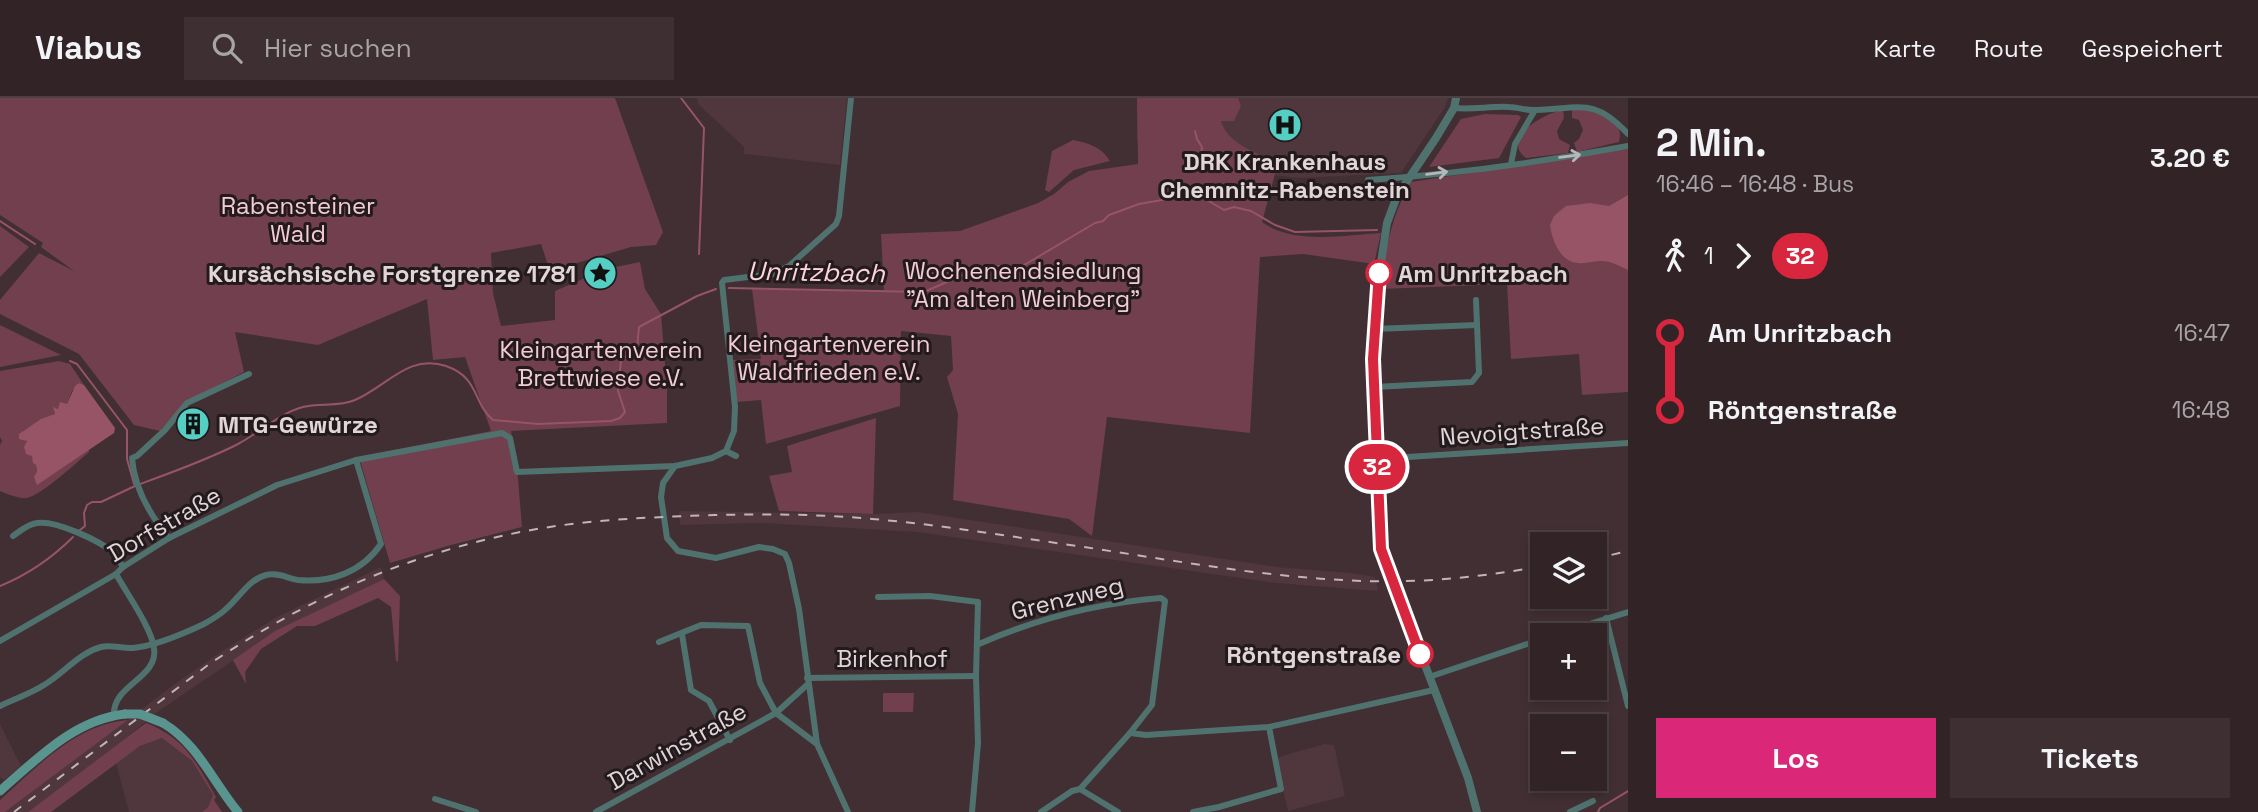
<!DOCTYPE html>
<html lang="de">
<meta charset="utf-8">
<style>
body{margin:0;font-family:"Space Grotesk",sans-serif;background:#3d2f32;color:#f1f3f6;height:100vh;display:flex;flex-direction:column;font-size:26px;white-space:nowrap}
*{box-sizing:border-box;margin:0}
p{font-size:23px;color:#a8a4a7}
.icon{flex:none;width:38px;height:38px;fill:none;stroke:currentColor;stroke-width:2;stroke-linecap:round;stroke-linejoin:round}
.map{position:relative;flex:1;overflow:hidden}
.sheet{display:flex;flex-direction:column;background:#312326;width:630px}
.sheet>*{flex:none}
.badge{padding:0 14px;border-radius:23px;font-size:24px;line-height:46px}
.controls{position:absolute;left:1530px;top:434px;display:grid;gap:14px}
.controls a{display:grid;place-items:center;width:77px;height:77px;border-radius:0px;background:#312326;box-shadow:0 4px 10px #0003,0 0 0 2px #4c4043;font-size:35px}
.map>.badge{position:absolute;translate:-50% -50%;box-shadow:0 0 0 4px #fff}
.legs{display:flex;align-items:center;gap:10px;height:77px;padding:0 28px;font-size:23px}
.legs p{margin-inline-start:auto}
.head{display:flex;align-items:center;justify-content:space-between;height:119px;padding:0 28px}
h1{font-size:38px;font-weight:700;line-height:52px}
.cta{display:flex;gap:14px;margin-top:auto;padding:14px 28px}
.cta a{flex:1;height:80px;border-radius:0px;background:#db2777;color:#fff;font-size:28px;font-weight:700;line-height:80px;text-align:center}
.cta a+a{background:#3d2f32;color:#f1f3f6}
ul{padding:0 28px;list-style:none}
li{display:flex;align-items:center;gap:24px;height:77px;font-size:26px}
li i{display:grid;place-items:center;width:10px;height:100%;margin:0 9px;background:currentColor}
li i::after{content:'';width:18px;height:18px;margin:-9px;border:5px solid;border-radius:50%;background:#312326}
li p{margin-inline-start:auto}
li:first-child i{background:linear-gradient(#0000 50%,currentColor 0)}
li:last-child i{background:linear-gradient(currentColor 50%,#0000 0)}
header{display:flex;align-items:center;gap:42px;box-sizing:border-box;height:98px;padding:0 35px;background:#312326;border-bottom:2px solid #4c4043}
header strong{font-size:33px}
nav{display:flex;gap:38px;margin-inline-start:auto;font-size:24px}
.search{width:490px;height:63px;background:#3d2f32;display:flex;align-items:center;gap:18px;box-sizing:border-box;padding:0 24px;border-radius:0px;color:#a8a4a7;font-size:26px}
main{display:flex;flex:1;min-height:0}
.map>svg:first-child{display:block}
</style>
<header>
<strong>Viabus</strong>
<div class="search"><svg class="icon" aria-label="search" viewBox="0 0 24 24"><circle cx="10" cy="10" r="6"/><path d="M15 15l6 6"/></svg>Hier suchen</div>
<nav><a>Karte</a><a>Route</a><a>Gespeichert</a></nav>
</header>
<main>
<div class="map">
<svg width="1628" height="714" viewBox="0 0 1628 714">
<rect width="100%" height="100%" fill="#412f33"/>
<g fill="#50363d">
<polygon points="697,0 847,0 840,67 744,56 744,49 698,6"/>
<polygon points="1137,0 1448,0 1445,9 1401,75 1300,80 1244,74 1137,44"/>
<polygon points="679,413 873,416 918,414 1277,469 1351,475 1375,479 1378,493 1276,485 917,434 763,425 680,427"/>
<polygon points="381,469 384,481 275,534 156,615 112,652 28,714 5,714 179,583 222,553 277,519"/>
<polygon points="0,626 21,668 4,682 0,679"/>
<polygon points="162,640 192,663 213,697 208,709 202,714 129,714 116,665 140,648"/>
<polygon points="1324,646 1334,647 1345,698 1288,713 1277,666 1279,659"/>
</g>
<g fill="#713f4d">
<polygon points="0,0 615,0 663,134 656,147 631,149 550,173 541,146 491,155 493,195 501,228 555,222 555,193 606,171 640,164 645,191 661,216 667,290 667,325 511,333 517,369 522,429 451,447 390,465 359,359 491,333 465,259 433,262 427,201 318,247 235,234 244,274 185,305 160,333 134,327 79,256 0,216 0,202 39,155 74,173 41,149 43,145 0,117"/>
<path d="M1137,0H1238L1241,8L1234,23H1221C1227,46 1259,56 1278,65L1262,124C1294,147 1344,137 1381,135L1374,166L1303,156L1260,159L1250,335L1107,319L1092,438L1069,421L953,402L958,316L947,279L953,272L951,238L901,233L900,308L766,346L761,302L737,304L733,262L761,261L752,191L884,194L881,136L960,133L1038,105L1054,96L1068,84L1089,73L1138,66Z"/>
<path d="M1572,11C1590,10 1627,20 1619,44L1577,54L1574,45L1579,41L1583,32L1579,22L1572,20Z"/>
<path d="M1563,12L1564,20L1557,33L1559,41L1570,47L1568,55L1526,60C1500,40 1544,15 1563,12Z"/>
<polygon points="1485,16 1518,17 1521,19 1499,60 1429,69 1461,21"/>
<path d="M1073,42C1088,45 1102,49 1110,63L1074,72L1049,94L1045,92L1052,53Z"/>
<path d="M1628,51V294L1582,297L1579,256L1511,261L1507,186L1381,191C1385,153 1391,118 1411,84Z"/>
<polygon points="0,128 29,149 0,179"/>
<polygon points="0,227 61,257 0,269"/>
<path d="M59,263L70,266L84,287L79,285L72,293L67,306L58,311L54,310L55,316L23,333C26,345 36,362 37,373L35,377L37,386L89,351V354C76,365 42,397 27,400C19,401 7,396 0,393V347L2,343L0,339V273Z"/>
<polygon points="876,320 873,416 779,413 769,378 792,374 787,348"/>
<polygon points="384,481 400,498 398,564 396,563 391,509 378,500 315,528 297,528 261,551 245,574 246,586 233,562 275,533"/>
<polygon points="883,595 914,595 913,614 883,614"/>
<path d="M128,622L5,714H0V702C37,669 76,626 128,622Z"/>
<path d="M146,625C185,640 197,665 216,699L214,702L222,714H202L208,709L213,697L192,663L162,640L140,648L51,714H28Z"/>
</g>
<g fill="#975467">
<path d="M1628,97V172C1620,168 1611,163 1601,163C1594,163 1586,166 1578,165C1560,164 1552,142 1550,127L1554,118L1566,108L1590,105L1609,108Z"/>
<polygon points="79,285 84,287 115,330 114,335 37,387 34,379 37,373 36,367 33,365 32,358 26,356 24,349 27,343 19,341 19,336 41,321 55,316 53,309 58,311 60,304 67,306 75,288"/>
</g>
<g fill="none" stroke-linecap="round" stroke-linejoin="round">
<g stroke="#975467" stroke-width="2">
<polyline points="681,0 704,30 699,156"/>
<polyline points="1195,33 1197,41 1202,49 1201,56"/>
<polyline points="0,123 35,146"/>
<polyline points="729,190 924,194 972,173 999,168 1018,169 1026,166 1095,125 1103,123 1109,117 1139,106 1179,99 1196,99 1207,102 1224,112 1234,109 1251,113 1275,127 1295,134 1377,132"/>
<polyline points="70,263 77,266 127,332 127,361 134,386"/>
<path d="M140,386C173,374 207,362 238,346C259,335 280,315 303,309C319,305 340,309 355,302C386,289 409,255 446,268C480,280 472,304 493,322L538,326L611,323L620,320L625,314L618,293L621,262L637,250L639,229L697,198L716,191"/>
<polyline points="80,432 85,428 84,415 87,407 92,404 101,404 135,388"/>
<path d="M0,488C27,477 52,460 73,439"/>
<polyline points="1598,714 1600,710 1628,693"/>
</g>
<g stroke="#4f726f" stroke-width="6">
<path d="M1454,10C1472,12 1490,8 1509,9C1518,9 1527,13 1536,12C1582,10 1595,0 1628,36"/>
<polyline points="1511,66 1515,46 1535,12"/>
<path d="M1368,82C1455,76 1542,64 1628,48"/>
<polyline points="1374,231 1477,227"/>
<polyline points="1374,289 1472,284 1479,275 1476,202"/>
<polyline points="726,353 736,358"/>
<polyline points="1376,361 1628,345"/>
<polyline points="675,368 663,385 661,399 667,440 678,453 716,460 759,449 773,451 785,456 789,465 799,511 817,646 848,714"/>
<path d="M13,438C20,433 28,426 37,425C56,422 100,443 114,455C118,459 120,464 123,469"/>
<path d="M169,440C150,417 134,390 132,360L137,358L165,332L187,305L249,276"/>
<polyline points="878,499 930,498 978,504 976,578 978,645 972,714"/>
<polyline points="1606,520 1628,608"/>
<polyline points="682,536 691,592 709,603 730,642"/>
<polyline points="1554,537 1628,514"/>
<polyline points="0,543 116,476 123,469 169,440 277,387 356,362 502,335 510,340 517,374 675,368 712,360 726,353 734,333 735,309 722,185 724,182 773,176 789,168 836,126 839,118 851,0"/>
<polyline points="659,544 701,527 748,528 760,585 776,615 817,646"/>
<path d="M979,546C1036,521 1099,505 1161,500L1165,503L1152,607L1130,635L1080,691L1072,693L1041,714"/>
<polyline points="1429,579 1542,541"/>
<polyline points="807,580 976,578"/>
<path d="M0,608C14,601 30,596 44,587C63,576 79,555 101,549C112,546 122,551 133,550C154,548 185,535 204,526C211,522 220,517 226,511C239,500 249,481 266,477C277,474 287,480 298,482C331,485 362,474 381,446L356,362"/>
<path d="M114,617C112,587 159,580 154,550C152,531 126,494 116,476"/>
<polyline points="1130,635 1146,637 1269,629 1434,592"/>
<polyline points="1080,691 1118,714"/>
<polyline points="435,701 476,714"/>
<polyline points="596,714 776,615 808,586"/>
<polyline points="1193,714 1219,709 1281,691 1269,629"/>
<polyline points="1570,714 1593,703"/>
</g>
<polyline stroke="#4f726f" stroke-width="8" points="1456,0 1454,10 1436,40 1397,98 1387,125 1377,191 1373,261 1381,451 1468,680 1477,714"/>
<g stroke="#5a948f" stroke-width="9">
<path d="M163,625C198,646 213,684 238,714"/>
<path d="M0,693C38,660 74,622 125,616"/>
</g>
<g stroke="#c2b5b8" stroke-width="2" stroke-dasharray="9 9" stroke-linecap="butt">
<polyline points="1594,461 1628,453"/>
<path d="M14,714L208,567C310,498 421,450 543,430C599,421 657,419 714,417C767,416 820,416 872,421C943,427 1013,439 1084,449C1177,463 1270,480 1364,483C1423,485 1483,479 1542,468"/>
</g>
<polyline stroke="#5a948f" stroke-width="9" points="125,616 140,616 163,625"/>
</g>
<defs><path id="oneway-shaft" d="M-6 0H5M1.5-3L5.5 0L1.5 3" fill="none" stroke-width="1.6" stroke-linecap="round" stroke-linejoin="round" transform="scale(1.75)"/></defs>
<g stroke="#b5b7b8">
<use href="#oneway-shaft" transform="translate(1570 58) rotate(-8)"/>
<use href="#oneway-shaft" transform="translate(1437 75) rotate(-7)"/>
</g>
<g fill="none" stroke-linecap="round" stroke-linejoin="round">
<defs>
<polyline id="line-1" points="1379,175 1373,261 1381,451 1420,556"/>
</defs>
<use href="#line-1" stroke="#fff" stroke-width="16"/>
<use href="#line-1" stroke="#d7263d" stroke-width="10"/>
</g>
<defs>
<symbol id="hospital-disc" viewBox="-11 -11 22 22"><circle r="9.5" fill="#55cec4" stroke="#221a1c"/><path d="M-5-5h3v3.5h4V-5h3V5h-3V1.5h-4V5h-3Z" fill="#111"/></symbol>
<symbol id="sight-disc" viewBox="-11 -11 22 22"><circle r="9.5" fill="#55cec4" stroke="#221a1c"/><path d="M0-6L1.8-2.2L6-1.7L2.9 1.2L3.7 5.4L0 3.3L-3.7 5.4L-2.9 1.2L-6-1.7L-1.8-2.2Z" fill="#111"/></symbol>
<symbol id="building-disc" viewBox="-11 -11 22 22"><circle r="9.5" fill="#55cec4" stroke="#221a1c"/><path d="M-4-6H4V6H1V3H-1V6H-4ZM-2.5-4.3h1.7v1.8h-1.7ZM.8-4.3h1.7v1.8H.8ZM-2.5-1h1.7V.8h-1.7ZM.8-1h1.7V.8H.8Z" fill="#111"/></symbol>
</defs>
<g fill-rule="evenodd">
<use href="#hospital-disc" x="1266" y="8" width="38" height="38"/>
<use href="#sight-disc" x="581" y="156" width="38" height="38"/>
<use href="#building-disc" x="174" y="307" width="38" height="38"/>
</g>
<g fill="#fff" stroke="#d7263d" stroke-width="3.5">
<circle cx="1379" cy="175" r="12"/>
<circle cx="1420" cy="556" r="12"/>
</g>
<g text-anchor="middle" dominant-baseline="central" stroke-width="6" stroke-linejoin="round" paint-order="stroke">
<g font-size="24" font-weight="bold" fill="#e1d5d8" stroke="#221a1c">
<text x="1285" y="63">DRK Krankenhaus<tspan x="1285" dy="28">Chemnitz-Rabenstein</tspan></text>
<text x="576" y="175" text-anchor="end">Kursächsische Forstgrenze 1781</text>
<text x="218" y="326" text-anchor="start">MTG-Gewürze</text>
</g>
<g font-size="24" fill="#f4cbd5" stroke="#221a1c">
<text x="298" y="107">Rabensteiner<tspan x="298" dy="28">Wald</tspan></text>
<text x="1023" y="172">Wochenendsiedlung<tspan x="1023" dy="28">"Am alten Weinberg"</tspan></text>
<text x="829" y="245">Kleingartenverein<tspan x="829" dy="28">Waldfrieden e.V.</tspan></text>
<text x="601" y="251">Kleingartenverein<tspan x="601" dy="28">Brettwiese e.V.</tspan></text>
</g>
<g font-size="24" font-weight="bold" fill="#e1d5d8" stroke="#221a1c" text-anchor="start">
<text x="1398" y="175">Am Unritzbach</text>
<text x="1401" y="556" text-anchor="end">Röntgenstraße</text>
</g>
<g font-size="24" fill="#e1d5d8" stroke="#221a1c">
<text transform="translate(1522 333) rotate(-4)">Nevoigtstraße</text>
<text transform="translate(164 426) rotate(-30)">Dorfstraße</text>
<text transform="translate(1067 500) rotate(-14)">Grenzweg</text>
<text x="892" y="560">Birkenhof</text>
<text transform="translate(677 648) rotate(-29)">Darwinstraße</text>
</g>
<g font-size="26" font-style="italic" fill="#fdd3dd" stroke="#221a1c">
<text transform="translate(816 174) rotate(1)">Unritzbach</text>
</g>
</g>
</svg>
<div class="controls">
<a><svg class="icon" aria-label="layers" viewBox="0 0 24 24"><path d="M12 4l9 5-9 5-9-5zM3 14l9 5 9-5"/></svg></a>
<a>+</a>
<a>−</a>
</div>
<b class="badge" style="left:1377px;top:369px;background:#d7263d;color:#fff">32</b>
</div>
<section class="sheet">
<div class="head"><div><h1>2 Min.</h1><p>16:46 – 16:48 · Bus</p></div><b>3.20 €</b></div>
<div class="legs"><svg class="icon" aria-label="walk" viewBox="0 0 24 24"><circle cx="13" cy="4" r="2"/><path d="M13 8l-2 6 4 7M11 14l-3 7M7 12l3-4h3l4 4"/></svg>1<svg class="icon" aria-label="forward" viewBox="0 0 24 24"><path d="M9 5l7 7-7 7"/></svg><b class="badge" style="background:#d7263d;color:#fff">32</b></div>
<ul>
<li><i style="color:#d7263d"></i><b>Am Unritzbach</b><p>16:47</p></li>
<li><i style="color:#d7263d"></i><b>Röntgenstraße</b><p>16:48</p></li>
</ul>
<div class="cta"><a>Los</a><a>Tickets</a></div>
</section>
</main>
